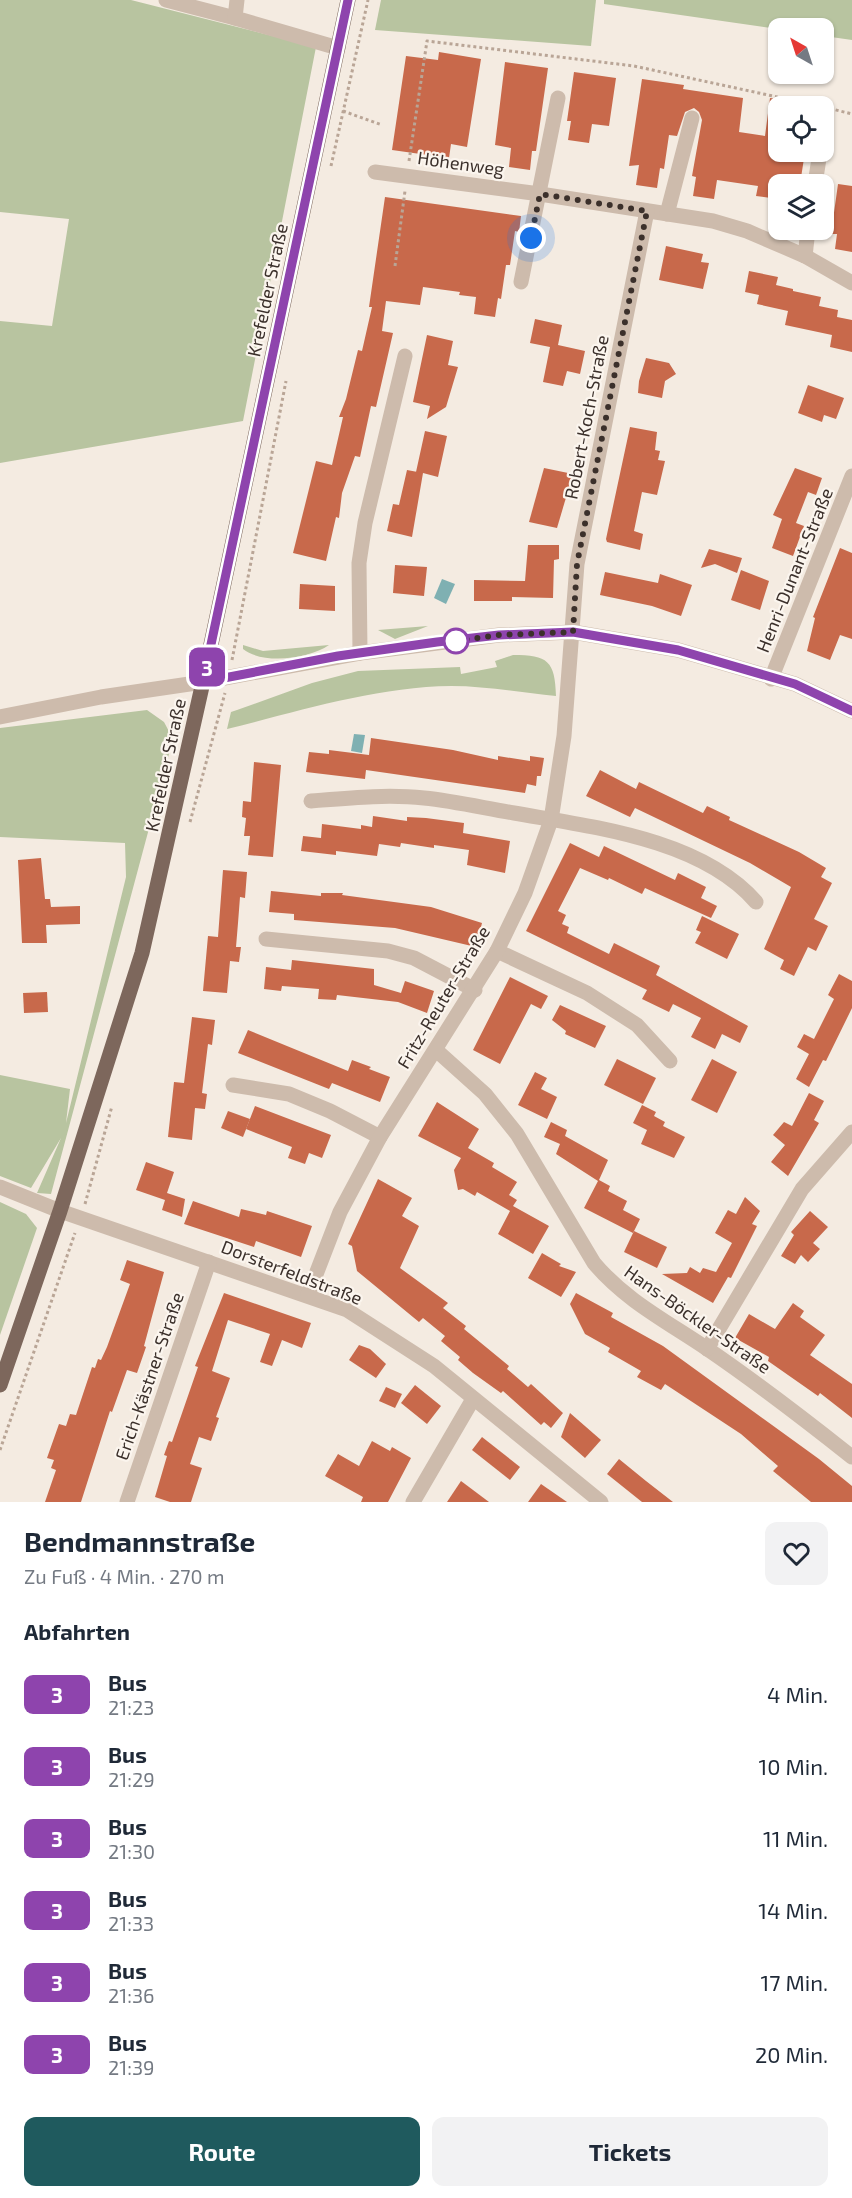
<!DOCTYPE html>
<html lang="de">
<meta charset="utf-8">
<style>
body{margin:0;font-family:"Exo 2",sans-serif;background:#f2f2f3;color:#1f2937;height:100vh;display:flex;flex-direction:column;font-size:22px;white-space:nowrap}
*{box-sizing:border-box;margin:0}
p{font-size:20px;color:#747a83}
.icon{flex:none;width:33px;height:33px;fill:none;stroke:currentColor;stroke-width:2;stroke-linecap:round;stroke-linejoin:round}
.map{position:relative;height:1502px;overflow:hidden}
.side{display:flex;flex-direction:column;background:#fff;flex:1}
.side>*{flex:none}
.badge{padding:0 12px;border-radius:9px;font-size:21px;line-height:39px}
.needle{width:39px;rotate:321deg}
.tools{position:absolute;left:768px;top:18px;display:grid;gap:12px}
.tools a{display:grid;place-items:center;width:66px;height:66px;border-radius:12px;background:#fff;box-shadow:0 2px 4px #0004;font-size:30px}
.you{position:absolute;width:30px;height:30px;margin:-15px;border:4px solid #fff;border-radius:50%;background:#1a73e8;box-shadow:0 0 0 9px #1a73e833}
.map>.badge{position:absolute;translate:-50% -50%;box-shadow:0 0 0 3px #fff}
h2{padding:0 24px;font-size:22px;line-height:54px}
.round{display:grid;place-items:center;flex:none;width:63px;height:63px;border-radius:12px;background:#f2f2f3}
.overview{display:flex;align-items:center;justify-content:space-between;height:102px;padding:0 24px}
h1{font-size:28px;font-weight:700;line-height:45px}
.primary-button{display:flex;gap:12px;margin-top:auto;padding:12px 24px}
.primary-button a{flex:1;height:69px;border-radius:12px;background:#1f5a5e;color:#fff;font-size:24px;font-weight:700;line-height:69px;text-align:center}
.primary-button a+a{background:#f2f2f3;color:#1f2937}
ul{padding:0;list-style:none}
li{display:flex;align-items:center;gap:18px;height:72px;padding:0 24px}
li div{flex:1}
li b{display:block;font-size:22px}
li em{font-style:normal}
li .badge{min-width:66px;font-weight:700;text-align:center}
.map>svg:first-child{display:block}
</style>
<div class="map">
<svg width="852" height="1502" viewBox="0 0 852 1502">
<rect width="100%" height="100%" fill="#f4ebe1"/>
<g fill="#b8c4a0">
<polygon points="0,0 131,0 316,47 243,421 0,463 0,321 52,326 69,219 0,212"/>
<polygon points="381,0 596,0 591,46 375,30"/>
<polygon points="604,0 852,0 852,40 824,36 824,28 778,29 604,4"/>
<polygon points="428,626 395,639 378,630"/>
<path d="M243,645L263,651L329,645C309,659 263,665 243,649Z"/>
<path d="M513,655C548,655 555,661 556,696C522,693 487,686 451,686C375,687 300,711 227,729L231,712L237,710L312,683L358,671L460,667L461,674L497,667L495,661Z"/>
<polygon points="147,710 164,722 173,739 51,1194 37,1193 61,1138 31,1188 0,1176 0,1075 70,1089 66,1123 126,877 125,843 0,837 0,728"/>
<polygon points="0,1202 26,1214 37,1228 0,1335"/>
</g>
<g fill="#7fb0b2">
<polygon points="442,579 455,584 446,604 434,598"/>
<polygon points="354,734 365,735 362,753 351,751"/>
</g>
<g fill="#c8694b">
<polygon points="439,52 481,59 467,147 451,144 449,158 392,150 406,56 438,60"/>
<polygon points="505,62 548,68 536,151 532,151 530,170 509,167 511,148 495,145"/>
<polygon points="574,72 616,78 609,126 592,124 589,143 568,140 571,121 567,121"/>
<polygon points="642,79 684,85 683,89 743,98 739,132 765,136 770,98 778,99 778,152 805,152 800,184 778,184 778,199 756,196 758,186 717,180 714,199 693,196 696,177 692,176 702,120 699,112 694,108 685,112 677,136 669,135 664,169 660,168 657,188 636,185 639,165 629,166"/>
<polygon points="838,184 852,186 852,252 835,249 837,234 831,234"/>
<polygon points="385,197 521,216 519,232 515,231 510,265 506,265 501,299 498,298 495,317 474,314 476,297 459,295 460,292 423,287 420,305 386,301 382,331 393,333 376,407 371,406 360,457 355,456 342,493 339,518 336,517 326,561 293,553 316,461 332,465 343,417 339,417 346,399 358,350 362,351 372,307 369,307"/>
<polygon points="666,246 703,254 701,262 709,263 703,289 659,280"/>
<polygon points="749,271 778,277 776,285 793,289 793,291 821,297 819,306 838,310 837,317 852,320 852,352 830,347 832,335 785,325 788,311 757,304 759,295 745,292"/>
<polygon points="535,319 562,325 558,345 585,351 580,374 567,371 563,386 543,382 550,347 530,343"/>
<polygon points="427,335 453,341 448,365 458,367 446,407 427,419 430,406 413,402"/>
<polygon points="646,358 669,363 676,374 665,381 662,398 638,393 639,381"/>
<polygon points="808,385 844,398 836,419 824,415 822,422 798,413"/>
<polygon points="630,427 657,432 655,450 660,451 658,460 665,461 657,495 642,492 634,531 643,534 640,550 607,542 606,539"/>
<polygon points="425,431 447,436 438,477 423,473 412,537 387,531 393,504 399,505 407,470 423,473 416,472"/>
<polygon points="544,468 573,474 557,528 529,522"/>
<polygon points="795,468 822,478 816,495 808,492 796,523 804,526 793,556 772,548 782,519 773,515"/>
<polygon points="528,545 559,545 559,559 554,560 553,598 512,597 512,601 474,601 474,580 525,581"/>
<polygon points="840,548 852,553 852,639 840,635 830,660 807,651 815,618 813,617"/>
<polygon points="709,549 742,558 737,573 715,564 701,568"/>
<polygon points="395,565 427,567 424,596 393,593"/>
<polygon points="741,570 769,581 760,610 731,600"/>
<polygon points="605,572 658,583 660,574 692,585 681,616 652,606 600,595"/>
<polygon points="300,584 335,586 335,611 299,609"/>
<polygon points="371,738 453,750 498,760 498,756 530,761 530,756 544,758 541,776 537,776 536,786 527,784 525,793 366,770 365,779 306,772 309,752 329,754 329,750 369,755"/>
<polygon points="254,762 281,765 273,857 248,855 250,836 244,836 246,818 242,817 243,801 251,802"/>
<polygon points="600,770 636,789 639,782 703,813 707,806 730,817 729,820 799,852 826,868 821,877 832,883 814,919 828,926 816,951 808,947 794,976 780,969 784,960 764,949 791,887 750,863 635,808 630,817 586,796"/>
<polygon points="373,816 407,821 407,817 426,818 464,823 463,833 510,841 505,873 467,865 469,850 434,845 434,848 401,843 400,847 379,844 377,856 336,851 336,855 301,851 303,836 321,838 322,824 361,829 361,825 372,827"/>
<polygon points="570,843 599,857 604,846 675,880 678,873 706,887 701,898 717,906 711,918 645,888 642,894 609,878 608,880 580,868 558,911 566,915 562,924 569,927 567,933 609,954 614,943 660,966 656,975 748,1026 740,1043 722,1034 715,1049 691,1037 701,1018 673,1004 669,1012 642,999 647,990 526,931"/>
<polygon points="41,858 45,899 50,899 51,907 80,906 80,924 46,925 47,943 22,943 18,860"/>
<polygon points="223,870 247,872 245,898 240,897 238,923 236,947 241,947 239,962 230,961 227,993 203,991 208,936 218,937"/>
<polygon points="271,891 321,896 321,893 343,893 342,895 431,907 482,923 476,947 395,928 294,920 294,914 269,912"/>
<polygon points="702,916 739,934 727,959 695,943 701,932 696,930"/>
<polygon points="292,960 374,969 374,985 401,993 405,981 434,991 427,1013 398,1002 337,995 336,1000 318,999 319,989 282,986 281,991 264,989 266,967 291,970"/>
<polygon points="839,974 852,981 852,1008 826,1061 823,1060 809,1087 796,1079 809,1054 797,1047 804,1034 814,1039 834,999 828,995"/>
<polygon points="510,977 548,996 541,1009 531,1004 500,1064 473,1050"/>
<polygon points="47,992 48,1012 24,1013 23,993"/>
<polygon points="560,1005 606,1026 595,1048 565,1034 566,1031 552,1020"/>
<polygon points="192,1017 215,1020 212,1045 208,1044 202,1093 207,1094 205,1109 195,1108 192,1140 168,1137 174,1082 184,1083"/>
<polygon points="248,1030 348,1071 352,1060 371,1067 369,1069 390,1077 380,1102 332,1083 329,1089 238,1053"/>
<polygon points="617,1059 656,1078 643,1104 604,1085"/>
<polygon points="712,1059 737,1072 717,1113 691,1100"/>
<polygon points="535,1072 547,1078 541,1089 557,1097 547,1119 518,1105"/>
<polygon points="809,1093 824,1101 814,1120 819,1123 788,1176 771,1162 785,1145 773,1135 784,1122 792,1126"/>
<polygon points="437,1102 479,1129 468,1148 494,1163 492,1167 517,1182 509,1195 517,1200 513,1206 549,1226 533,1254 498,1234 510,1211 477,1192 475,1196 463,1189 458,1190 454,1170 461,1158 418,1136"/>
<polygon points="642,1105 656,1112 654,1116 665,1122 663,1126 685,1137 674,1158 641,1144 647,1130 633,1123"/>
<polygon points="255,1106 331,1135 322,1158 309,1153 305,1164 288,1158 292,1147 246,1129"/>
<polygon points="228,1111 250,1119 243,1137 221,1128"/>
<polygon points="551,1122 567,1130 565,1136 608,1160 599,1180 610,1186 608,1191 627,1201 623,1210 640,1219 633,1233 584,1208 598,1181 556,1154 560,1144 544,1137"/>
<polygon points="146,1162 174,1172 167,1193 185,1199 182,1217 162,1210 165,1200 136,1190"/>
<polygon points="378,1179 412,1198 402,1216 419,1226 400,1268 448,1303 443,1308 466,1326 464,1329 509,1366 507,1369 528,1387 531,1384 563,1413 551,1428 544,1422 541,1425 503,1391 501,1393 473,1373 458,1360 460,1357 441,1341 445,1336 423,1318 419,1322 357,1271 352,1246 348,1244"/>
<polygon points="745,1197 760,1211 752,1224 757,1226 731,1278 728,1277 713,1303 662,1274 687,1273 690,1267 700,1273 703,1268 716,1272 732,1243 715,1233 728,1210 736,1214"/>
<polygon points="193,1201 239,1217 241,1209 266,1215 267,1211 312,1226 301,1257 256,1241 254,1247 184,1224"/>
<polygon points="810,1211 828,1227 813,1243 820,1249 808,1262 801,1255 795,1264 781,1256 794,1235 791,1232"/>
<polygon points="634,1231 667,1247 657,1268 624,1252"/>
<polygon points="542,1253 561,1264 559,1266 576,1272 561,1297 528,1278"/>
<polygon points="127,1260 164,1272 144,1346 146,1347 137,1373 127,1370 112,1412 110,1411 81,1502 45,1502 56,1470 51,1468 54,1460 47,1458 59,1424 66,1426 70,1414 76,1415 92,1367 95,1368 98,1359 101,1360 107,1347 130,1284 120,1280"/>
<polygon points="224,1293 311,1323 302,1348 282,1340 272,1366 260,1362 270,1334 228,1320 212,1371 230,1378 216,1417 219,1418 211,1441 199,1437 190,1464 202,1468 191,1502 170,1502 155,1497 167,1456 164,1455 169,1441 172,1442 198,1367 195,1366"/>
<polygon points="576,1293 613,1313 611,1317 663,1346 819,1459 852,1486 852,1502 811,1502 773,1471 778,1466 741,1434 665,1384 661,1390 637,1377 641,1371 608,1352 610,1348 585,1334 570,1304"/>
<polygon points="793,1303 804,1311 800,1317 825,1335 810,1355 852,1384 852,1418 820,1393 818,1396 768,1361 769,1357 735,1338 749,1314 775,1329"/>
<polygon points="359,1345 370,1349 386,1364 376,1378 349,1360"/>
<polygon points="415,1385 441,1406 427,1424 401,1403"/>
<polygon points="386,1387 402,1394 395,1408 379,1401"/>
<polygon points="570,1413 601,1440 585,1458 561,1437"/>
<polygon points="482,1437 520,1467 510,1480 472,1450"/>
<polygon points="372,1441 390,1451 392,1447 411,1458 388,1502 361,1502 363,1497 325,1476 338,1454 359,1466"/>
<polygon points="619,1459 646,1481 673,1502 642,1502 607,1474"/>
<polygon points="461,1481 489,1502 447,1502"/>
<polygon points="541,1484 567,1502 528,1502"/>
</g>
<g fill="none" stroke-linecap="round" stroke-linejoin="round">
<g stroke="#b9a596" stroke-width="3" stroke-dasharray="3 3" stroke-linecap="butt">
<polyline points="824,107 852,114"/>
<polyline points="343,111 382,125"/>
<polyline points="409,161 427,41 634,66 819,106"/>
<polyline points="331,166 368,0"/>
<polyline points="395,266 405,191"/>
<polyline points="232,660 286,381"/>
<polyline points="190,822 225,693"/>
<polyline points="85,1204 112,1106"/>
<polyline points="0,1450 75,1233"/>
</g>
<g stroke="#cdbbac" stroke-width="15">
<polyline points="166,0 235,18"/>
<polyline points="237,0 235,18 338,48"/>
<polyline points="375,172 540,194 713,221 747,231 805,256 852,283"/>
<polyline points="815,184 820,152"/>
<polyline points="667,214 692,118"/>
<polyline points="805,256 808,230"/>
<polyline points="521,282 558,98"/>
<polyline points="360,653 359,563 365,523 405,356"/>
<polyline points="771,679 852,476"/>
<polyline points="0,717 101,697 203,682 360,653 499,635 573,632 678,650 795,684 852,711"/>
<path d="M311,801C348,798 387,794 424,798C454,801 484,808 514,813C593,827 701,839 756,902"/>
<polyline points="266,939 388,951 414,958 475,990"/>
<polyline points="497,951 587,993 637,1025 670,1061"/>
<path d="M436,1050L485,1094L517,1134L594,1263C625,1300 666,1321 706,1348C756,1382 804,1419 852,1457"/>
<polyline points="233,1085 289,1094 330,1111 380,1137"/>
<polyline points="0,1187 60,1211 347,1310 434,1366 601,1502"/>
<polyline points="308,1295 340,1212 380,1137 497,951 525,893 551,820 564,736 577,564 647,211"/>
<polyline points="707,1349 802,1189 852,1132"/>
<polyline points="127,1502 209,1262"/>
<polyline points="413,1502 473,1399"/>
</g>
<polyline stroke="#7d675c" stroke-width="15" points="0,1385 60,1211 142,953 203,682 348,0"/>
</g>
<g fill="none" stroke-linecap="round" stroke-linejoin="round">
<defs>
<polyline id="line" points="348,0 203,682 338,656 437,642 499,635 573,632 678,650 795,684 852,711"/>
</defs>
<use href="#line" stroke="#fff" stroke-width="14"/>
<use href="#line" stroke="#8e44ad" stroke-width="9"/>
<polyline stroke="#3b302b" stroke-width="6" stroke-dasharray="0 10.8" points="456,641 499,635 573,632 577,564 647,211 540,194 531,238"/>
</g>
<circle fill="#fff" stroke="#8e44ad" stroke-width="3" cx="456" cy="641" r="12"/>
<g text-anchor="middle" dominant-baseline="central" stroke-width="4.5" stroke-linejoin="round" paint-order="stroke">
<g font-size="18" fill="#3b302b" stroke="#fbf5ee">
<text transform="translate(461 163) rotate(8)">Höhenweg</text>
<text transform="translate(267 290) rotate(-78)">Krefelder Straße</text>
<text transform="translate(586 417) rotate(-79)">Robert-Koch-Straße</text>
<text transform="translate(794 570) rotate(-68)">Henri-Dunant-Straße</text>
<text transform="translate(165 765) rotate(-78)">Krefelder Straße</text>
<text transform="translate(443 997) rotate(-59)">Fritz-Reuter-Straße</text>
<text transform="translate(292 1272) rotate(21)">Dorsterfeldstraße</text>
<text transform="translate(698 1319) rotate(35)">Hans-Böckler-Straße</text>
<text transform="translate(149 1376) rotate(-71)">Erich-Kästner-Straße</text>
</g>
</g>
</svg>
<div class="tools">
<a><svg class="needle" viewBox="-14 -14 28 28"><path d="M0-13l5 13h-10z" fill="#e53935"/><path d="M0 13l5-13h-10z" fill="#747a83"/></svg></a>
<a><svg class="icon" aria-label="locate" viewBox="0 0 24 24"><circle cx="12" cy="12" r="6"/><path d="M12 2v4M12 18v4M2 12h4M18 12h4"/></svg></a>
<a><svg class="icon" aria-label="layers" viewBox="0 0 24 24"><path d="M12 4l9 5-9 5-9-5zM3 14l9 5 9-5"/></svg></a>
</div>
<div class="you" style="left:531px;top:238px"></div>
<b class="badge" style="left:207px;top:667px;background:#8e44ad;color:#fff">3</b>
</div>
<section class="side">
<div class="overview"><div><h1>Bendmannstraße</h1><p>Zu Fuß · 4 Min. · 270 m</p></div><a class="round"><svg class="icon" aria-label="heart" viewBox="0 0 24 24"><path d="M12 20l-8-8c-3-5 5-10 8-4 3-6 11-1 8 4z"/></svg></a></div>
<h2>Abfahrten</h2>
<ul>
<li><span class="badge" style="background:#8e44ad;color:#fff">3</span><div><b>Bus</b><p>21:23</p></div><em>4 Min.</em></li>
<li><span class="badge" style="background:#8e44ad;color:#fff">3</span><div><b>Bus</b><p>21:29</p></div><em>10 Min.</em></li>
<li><span class="badge" style="background:#8e44ad;color:#fff">3</span><div><b>Bus</b><p>21:30</p></div><em>11 Min.</em></li>
<li><span class="badge" style="background:#8e44ad;color:#fff">3</span><div><b>Bus</b><p>21:33</p></div><em>14 Min.</em></li>
<li><span class="badge" style="background:#8e44ad;color:#fff">3</span><div><b>Bus</b><p>21:36</p></div><em>17 Min.</em></li>
<li><span class="badge" style="background:#8e44ad;color:#fff">3</span><div><b>Bus</b><p>21:39</p></div><em>20 Min.</em></li>
</ul>
<div class="primary-button"><a>Route</a><a>Tickets</a></div>
</section>
